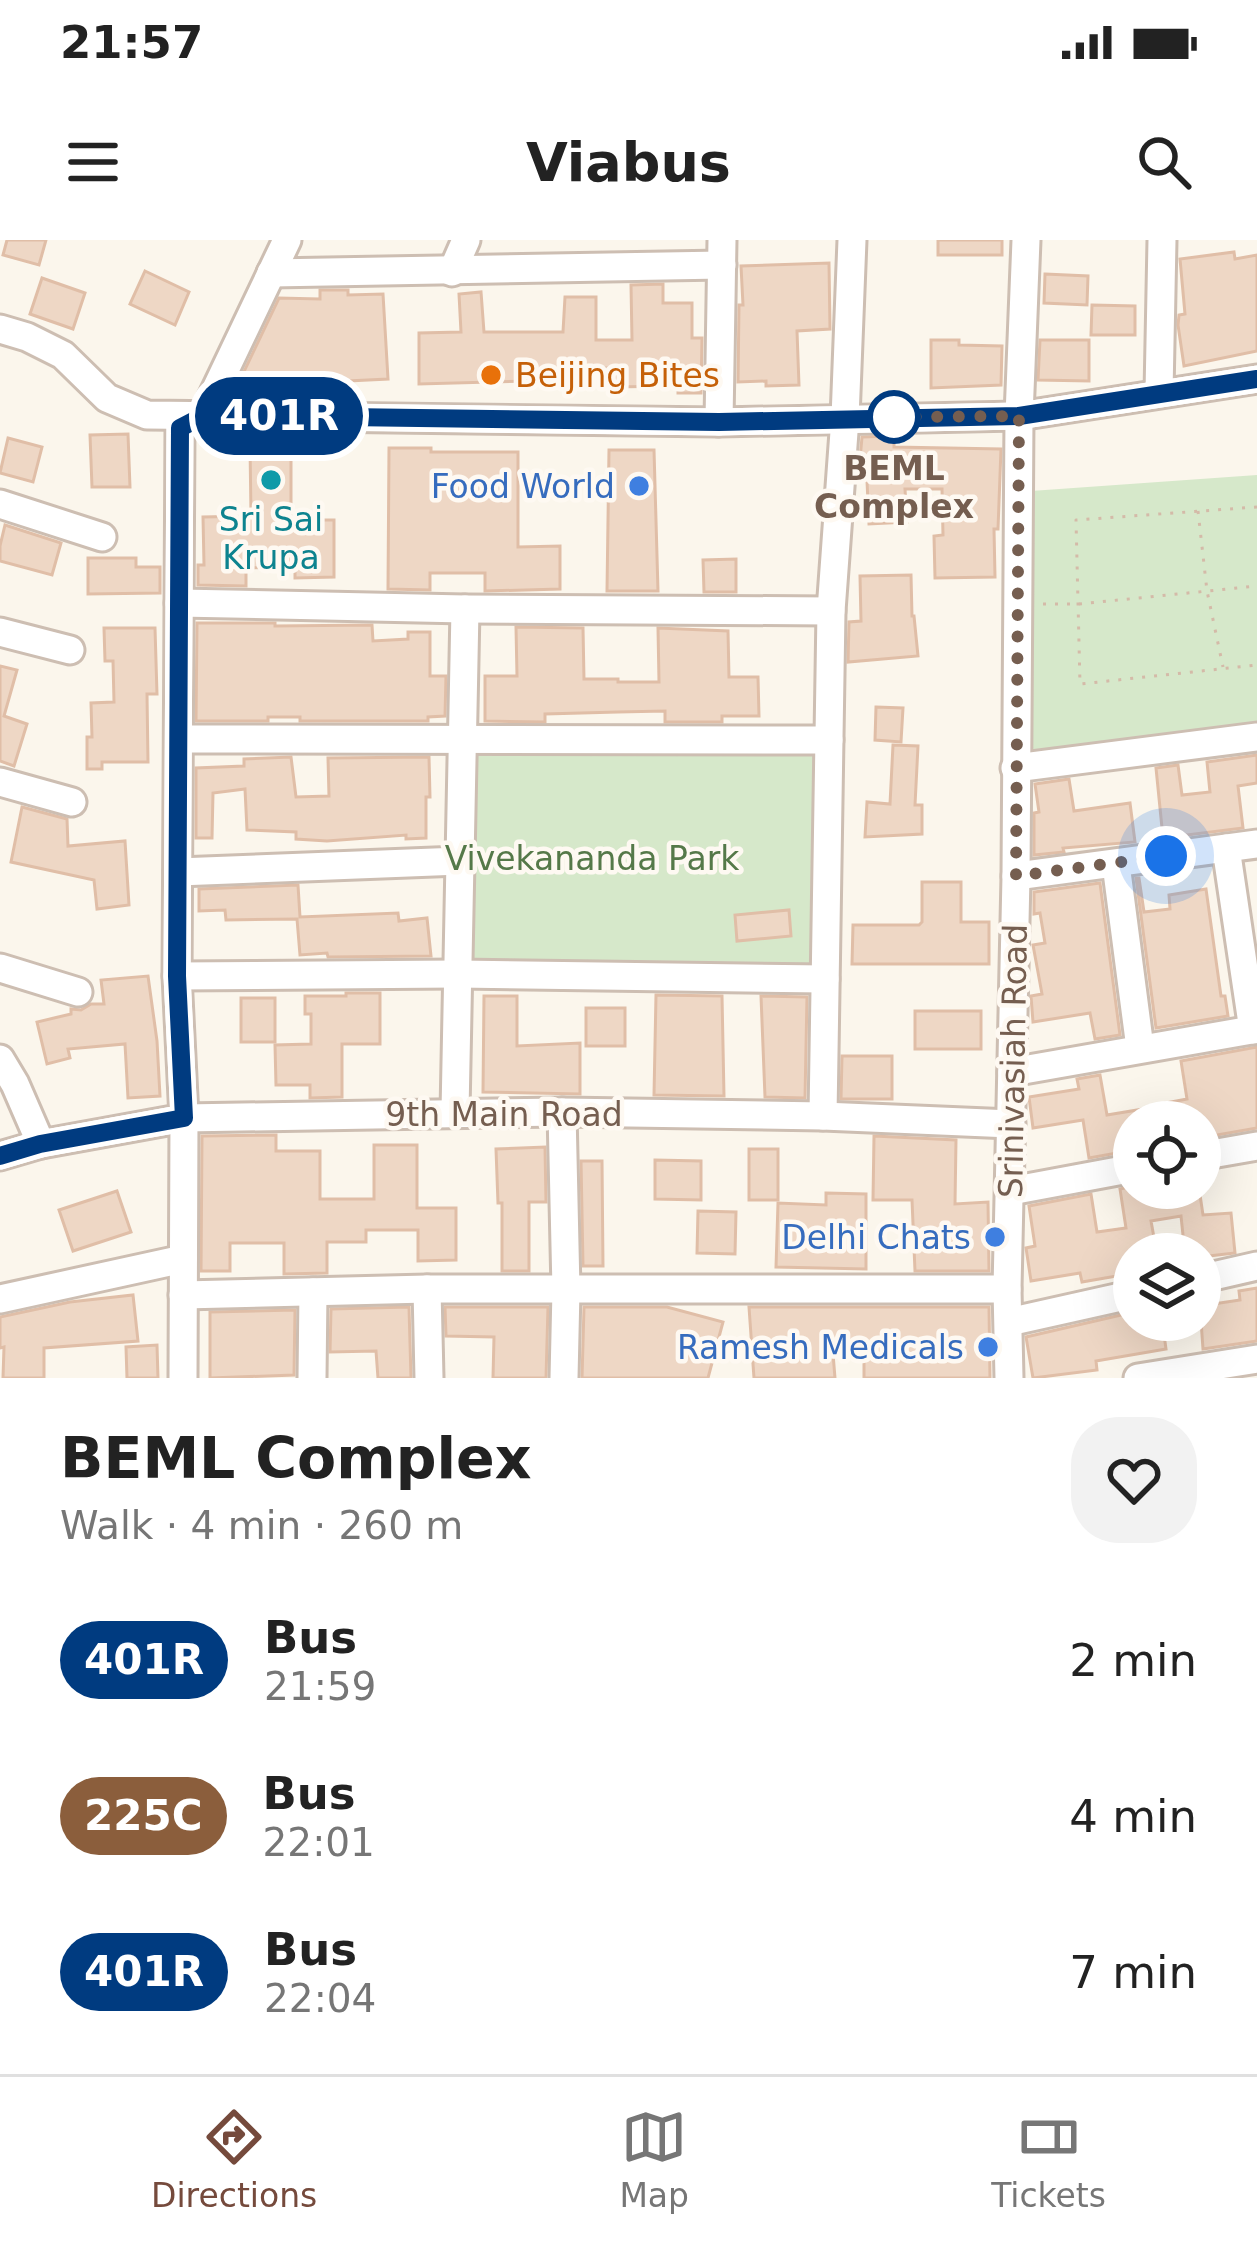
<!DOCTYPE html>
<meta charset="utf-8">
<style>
body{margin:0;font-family:"DejaVu Sans",sans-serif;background:#f2f2f2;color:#222;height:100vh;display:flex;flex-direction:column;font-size:45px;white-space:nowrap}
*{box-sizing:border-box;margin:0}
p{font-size:39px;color:#767676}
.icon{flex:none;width:66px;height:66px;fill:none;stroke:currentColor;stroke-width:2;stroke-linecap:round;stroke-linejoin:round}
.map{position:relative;height:1138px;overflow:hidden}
.side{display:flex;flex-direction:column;background:#fff;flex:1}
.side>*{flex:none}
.badge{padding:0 24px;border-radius:39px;font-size:42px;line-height:78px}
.tools{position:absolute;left:1113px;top:861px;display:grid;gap:24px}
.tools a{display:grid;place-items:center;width:108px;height:108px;border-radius:50%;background:#fff;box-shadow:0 12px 48px #0002;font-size:60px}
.you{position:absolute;width:60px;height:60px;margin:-30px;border:9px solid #fff;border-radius:50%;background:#1a73e8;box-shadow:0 0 0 18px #1a73e833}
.map>.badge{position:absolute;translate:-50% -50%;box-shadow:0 0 0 6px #fff}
.round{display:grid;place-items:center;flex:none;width:126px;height:126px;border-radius:48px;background:#f2f2f2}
.head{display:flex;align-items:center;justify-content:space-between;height:204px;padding:0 60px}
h1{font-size:57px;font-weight:800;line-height:90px}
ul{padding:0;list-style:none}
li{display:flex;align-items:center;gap:36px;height:156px;padding:0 60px}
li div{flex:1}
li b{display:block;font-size:45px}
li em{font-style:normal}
li .badge{min-width:132px;font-weight:700;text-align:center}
.status{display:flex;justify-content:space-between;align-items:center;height:84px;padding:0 60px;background:#fff;direction:ltr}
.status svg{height:33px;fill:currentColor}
header{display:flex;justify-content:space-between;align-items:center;height:156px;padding:0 60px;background:#fff;font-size:54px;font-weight:800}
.menu{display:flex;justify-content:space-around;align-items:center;height:168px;border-top:3px solid #e0e0e0;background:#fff;font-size:33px;color:#767676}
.menu a{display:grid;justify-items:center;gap:6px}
.menu .selected{color:#754a3c}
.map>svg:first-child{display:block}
</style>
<div class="status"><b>21:57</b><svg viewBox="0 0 49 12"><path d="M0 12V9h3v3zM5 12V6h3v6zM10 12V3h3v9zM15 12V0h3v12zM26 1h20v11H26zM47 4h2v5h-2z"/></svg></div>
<header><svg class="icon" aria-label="menu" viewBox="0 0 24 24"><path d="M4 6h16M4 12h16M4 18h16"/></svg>Viabus<svg class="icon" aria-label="search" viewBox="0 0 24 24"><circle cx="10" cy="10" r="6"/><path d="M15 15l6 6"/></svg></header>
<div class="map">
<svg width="1257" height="1138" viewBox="0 0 1257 1138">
<rect width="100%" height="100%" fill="#fbf6ec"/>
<g fill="#d6e8ca">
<polygon points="1257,235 1257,481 1033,520 1029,381 1031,251"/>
<polygon points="469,499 829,500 825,739 465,734"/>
</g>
<g fill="#eed7c5" stroke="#e0bea7" stroke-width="3">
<polygon points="7,0 46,0 39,25 3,15"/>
<rect x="938" y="0" width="64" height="15"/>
<polygon points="1234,12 1235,19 1257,15 1257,111 1184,126 1178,85 1179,75 1185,74 1180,19"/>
<polygon points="829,23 830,89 797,91 799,145 766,146 766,141 738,142 739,65 743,65 741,26"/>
<polygon points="145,31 189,52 175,85 130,64"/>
<polygon points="1045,34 1088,36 1087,65 1044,63"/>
<polygon points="42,38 85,53 73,89 30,74"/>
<polygon points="663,44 663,63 692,63 692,98 702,98 701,153 678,153 678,146 612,147 612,128 558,128 558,144 529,143 529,141 419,144 419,93 461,92 459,54 481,52 484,92 563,92 565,57 596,57 596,100 632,100 631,45"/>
<polygon points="320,50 348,50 348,55 383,54 388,139 285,144 239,142 279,58 320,59"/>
<polygon points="1092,65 1135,66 1135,95 1091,95"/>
<polygon points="931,100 959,100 959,105 1002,106 1001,145 931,148"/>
<polygon points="1040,100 1089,100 1089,141 1038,140"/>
<polygon points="128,194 130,247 92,247 90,195"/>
<polygon points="894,196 894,207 1001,209 998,289 994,289 995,337 935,338 934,296 943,295 942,249 905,249 907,282 869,284 867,241 858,241 862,197"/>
<polygon points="8,198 42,207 33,242 0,233"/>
<polygon points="291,204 291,280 334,280 334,337 295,338 295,327 246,328 246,346 198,345 198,325 204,325 203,277 251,276 250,205"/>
<polygon points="389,208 431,208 431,212 518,212 518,307 560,306 560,349 485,351 485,333 430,333 430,350 388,349"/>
<polygon points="609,210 654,210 658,351 607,351"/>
<polygon points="5,285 61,303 52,335 0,321 0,306"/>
<polygon points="88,318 136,318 136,327 160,327 160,353 88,354"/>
<polygon points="736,319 736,352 704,352 703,320"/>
<polygon points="911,335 912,376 914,376 918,416 848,422 849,382 861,381 860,336"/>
<polygon points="197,383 275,383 275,386 372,385 373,401 408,399 408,392 430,392 430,436 446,436 445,476 428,477 428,481 300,481 300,477 268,477 268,481 196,481"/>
<polygon points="516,387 583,388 584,439 618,439 618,442 659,442 658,388 728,391 729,437 758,437 759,476 722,476 722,482 665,482 665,471 618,472 545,474 545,482 485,481 485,436 517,436"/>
<polygon points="104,388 155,388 157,454 147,454 148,522 102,522 102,529 87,529 87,497 92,497 91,463 114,462 113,421 105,421"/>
<polygon points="0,426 17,430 4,476 27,484 14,526 0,521"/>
<polygon points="876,467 903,468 901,502 875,500"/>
<polygon points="893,505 918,506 915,565 922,565 922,594 865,597 867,562 890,564"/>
<polygon points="1257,515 1257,543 1238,546 1243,588 1163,598 1156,528 1178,525 1182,555 1210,552 1207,522"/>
<polygon points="291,517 296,557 329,556 328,518 429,517 430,557 426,557 426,598 406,599 406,595 327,601 296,599 296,592 247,590 245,549 213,553 212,598 196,598 196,528 244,526 244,519"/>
<polygon points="1069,539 1074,571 1130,563 1135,602 1063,608 1064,612 1034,615 1034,573 1039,572 1035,544"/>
<polygon points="22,567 67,579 68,606 125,601 129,665 97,669 94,640 11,622"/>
<polygon points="1136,638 1139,638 1144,672 1170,669 1169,655 1206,649 1221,756 1225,756 1228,776 1156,788"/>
<polygon points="922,642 961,642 961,682 989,682 989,724 852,724 853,685 919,685 922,682"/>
<polygon points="1100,643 1120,795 1095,799 1090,773 1033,782 1031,756 1042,754 1033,705 1045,703 1040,673 1034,674 1034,652"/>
<polygon points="298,645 300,677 398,673 399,681 427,678 431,716 328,717 327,713 300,715 297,679 226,680 225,670 199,671 199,649"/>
<polygon points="789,670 791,696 737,701 735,675"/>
<polygon points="148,736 157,801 160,856 128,858 125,804 68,809 70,818 47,824 37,782 71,774 71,769 81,770 91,764 104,764 101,740"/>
<polygon points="346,753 380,753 380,804 342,804 342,857 310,858 310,845 276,845 275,805 311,804 311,774 305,774 305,756 346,756"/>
<polygon points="656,755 722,756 724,856 654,855"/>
<polygon points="484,756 517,756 517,806 580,803 580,854 483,852"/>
<polygon points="761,756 807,757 805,858 765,857"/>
<rect x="241" y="758" width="34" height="44"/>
<rect x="586" y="768" width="39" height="38"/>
<rect x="915" y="771" width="66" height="38"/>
<polygon points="1257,807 1257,888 1200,898 1200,882 1134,882 1134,910 1089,918 1083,880 1033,888 1029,857 1079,849 1077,839 1100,835 1107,875 1161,866 1160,864 1187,859 1181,821"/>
<polygon points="842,816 892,816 892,859 841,859"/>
<polygon points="276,895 276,911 320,911 320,959 374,959 374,905 417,905 417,968 456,968 456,1020 418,1021 418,990 366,990 366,1002 327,1002 327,1033 284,1034 284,1003 230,1003 230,1031 201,1031 202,896"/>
<polygon points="874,896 956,900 955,964 988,962 989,1031 915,1031 912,960 873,960"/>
<polygon points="545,907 546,962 529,962 529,1031 502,1031 502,963 498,963 496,909"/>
<rect x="749" y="909" width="29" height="51"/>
<polygon points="655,920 701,921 701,960 655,959"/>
<polygon points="581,921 602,921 603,1026 583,1026"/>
<polygon points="1134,946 1199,948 1203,975 1231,973 1235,1013 1200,1017 1200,1014 1185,1014 1181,976 1151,981 1157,1014 1134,1014 1134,1033 1082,1042 1080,1033 1031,1041 1026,1008 1035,1006 1029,966 1091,954 1097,992 1126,988 1120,949"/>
<polygon points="117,951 131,992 73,1011 59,970"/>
<polygon points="826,953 866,954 866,1029 776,1027 778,963 826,965"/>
<polygon points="698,971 736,972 735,1014 697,1013"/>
<polygon points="1257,1048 1257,1101 1203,1109 1200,1066 1240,1060 1239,1051"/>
<polygon points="133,1055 138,1101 44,1108 44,1138 3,1138 4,1107 0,1108 0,1077 70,1062"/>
<polygon points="409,1067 411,1138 378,1138 376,1111 330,1112 331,1069"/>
<polygon points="445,1067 548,1067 546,1138 493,1138 494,1097 446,1096"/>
<polygon points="584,1067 667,1067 723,1082 708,1138 582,1138"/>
<polygon points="749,1067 989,1067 990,1138 864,1138 864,1101 832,1101 835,1138 754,1138"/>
<polygon points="295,1070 294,1135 210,1138 210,1072"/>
<polygon points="1134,1072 1134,1080 1162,1080 1166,1109 1096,1121 1097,1130 1033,1138 1026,1097"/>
<polygon points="157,1105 158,1138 127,1138 126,1107"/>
</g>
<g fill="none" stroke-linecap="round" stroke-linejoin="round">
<defs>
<g id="minor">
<polyline points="452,32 466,0"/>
<polyline points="271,33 722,25"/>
<polyline points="0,89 27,97 63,115 107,158 147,175 719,182 1019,176 1257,139"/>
<polyline points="1159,153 1162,0"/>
<polyline points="719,182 722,0"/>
<polyline points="0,264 102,297"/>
<polyline points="179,363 465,369 831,371"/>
<polyline points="0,392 70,410"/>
<polyline points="179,499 829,500"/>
<polyline points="1015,528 1257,497"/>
<polyline points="0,542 72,562"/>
<polyline points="1226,608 1253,790"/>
<polyline points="1116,624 1140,808"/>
<polyline points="178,632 460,621"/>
<polyline points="1016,636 1257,604"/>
<polyline points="0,728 78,752"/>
<polyline points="177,736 458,734 825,739"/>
<polyline points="0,819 15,844 41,904"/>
<polyline points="1012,832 1257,789"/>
<polyline points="455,872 465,369"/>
<polyline points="562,872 566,1050 564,1138"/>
<polyline points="823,876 831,371 845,178 852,0"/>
<polyline points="0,916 41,904 184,878 562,872 823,876 1011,884"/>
<polyline points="1200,916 1257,906"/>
<polyline points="1011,951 1134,928"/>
<polyline points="1200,1039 1257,1026"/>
<polyline points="427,1049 429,1138"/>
<polyline points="183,1055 427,1049 1007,1049"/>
<polyline points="0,1059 183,1019"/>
<polyline points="1009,1082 1134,1054"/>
<polyline points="183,1138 184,878 177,736 180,188 204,174 287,0"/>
<polyline points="312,1138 313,1052"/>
<polyline points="1009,1138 1007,1049 1016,636 1019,176 1026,0"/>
<polyline points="1138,1138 1257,1119"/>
</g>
</defs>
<use href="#minor" stroke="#cdbeb2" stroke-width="33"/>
<g stroke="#d4baa8" stroke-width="3" stroke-dasharray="3 9" stroke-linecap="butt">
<polyline points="1257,267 1076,280 1080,444 1257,425"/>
<polyline points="1198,271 1207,351 1223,427"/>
<polyline points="1043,364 1079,364 1257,346"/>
</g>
<use href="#minor" stroke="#fff" stroke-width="27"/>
</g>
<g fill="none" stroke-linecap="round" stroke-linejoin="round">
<defs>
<polyline id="line" points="0,916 40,904 184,878 177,736 180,188 205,175 719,182 1019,176 1257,139"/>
</defs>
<use href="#line" stroke="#fff" stroke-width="27"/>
<use href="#line" stroke="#003b80" stroke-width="18"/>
<polyline stroke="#755e50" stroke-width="12" stroke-dasharray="0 21.6" points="894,177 1019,176 1016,636 1166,616"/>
</g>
<circle fill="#e8710a" stroke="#fef9f2" stroke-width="4.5" cx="491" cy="135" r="12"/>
<circle fill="#fff" stroke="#003b80" stroke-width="6" cx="894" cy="177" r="24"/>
<circle fill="#0f9aa8" stroke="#fef9f2" stroke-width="4.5" cx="271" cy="240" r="12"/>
<g fill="#3f7fe0" stroke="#fef9f2" stroke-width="4.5">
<circle cx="639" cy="246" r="12"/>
<circle cx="995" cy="997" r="12"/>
<circle cx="988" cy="1107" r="12"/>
</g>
<g text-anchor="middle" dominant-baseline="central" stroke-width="9" stroke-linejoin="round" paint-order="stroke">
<g font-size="33" fill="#c56008" stroke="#fef9f2" text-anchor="start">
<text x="515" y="135">Beijing Bites</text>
</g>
<g font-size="33" font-weight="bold" fill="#755e50" stroke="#fef9f2">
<text x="894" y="228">BEML<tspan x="894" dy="38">Complex</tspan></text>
</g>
<g font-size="33" fill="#366cbe" stroke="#fef9f2" text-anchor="end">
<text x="615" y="246">Food World</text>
<text x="971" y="997">Delhi Chats</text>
<text x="964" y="1107">Ramesh Medicals</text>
</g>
<g font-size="33" fill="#0d838f" stroke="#fef9f2">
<text x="271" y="279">Sri Sai<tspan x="271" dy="38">Krupa</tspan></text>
</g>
<g font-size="33" fill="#557949" stroke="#fef9f2">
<text x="592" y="618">Vivekananda Park</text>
</g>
<g font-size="33" fill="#755e50" stroke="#fef9f2">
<text transform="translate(1013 821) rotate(-89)">Srinivasiah Road</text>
<text x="504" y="874">9th Main Road</text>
</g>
</g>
</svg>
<div class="tools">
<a><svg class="icon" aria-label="locate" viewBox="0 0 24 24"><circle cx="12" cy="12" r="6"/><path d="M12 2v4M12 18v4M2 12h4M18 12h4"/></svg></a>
<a><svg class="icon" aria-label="layers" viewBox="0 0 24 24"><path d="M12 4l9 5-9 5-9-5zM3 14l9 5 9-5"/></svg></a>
</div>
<div class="you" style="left:1166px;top:616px"></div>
<b class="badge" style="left:279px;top:176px;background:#003b80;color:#fff">401R</b>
</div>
<section class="side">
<div class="head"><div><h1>BEML Complex</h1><p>Walk · 4 min · 260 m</p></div><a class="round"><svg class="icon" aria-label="heart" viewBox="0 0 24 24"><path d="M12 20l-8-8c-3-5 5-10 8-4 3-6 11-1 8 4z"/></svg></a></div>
<ul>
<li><span class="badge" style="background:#003b80;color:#fff">401R</span><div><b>Bus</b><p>21:59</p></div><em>2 min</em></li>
<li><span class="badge" style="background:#8b5e3c;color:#fff">225C</span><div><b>Bus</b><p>22:01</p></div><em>4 min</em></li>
<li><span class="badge" style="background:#003b80;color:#fff">401R</span><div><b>Bus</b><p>22:04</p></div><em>7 min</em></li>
</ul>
</section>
<nav class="menu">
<a class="selected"><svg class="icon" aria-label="directions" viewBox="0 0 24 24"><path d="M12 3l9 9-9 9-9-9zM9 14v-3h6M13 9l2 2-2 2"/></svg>Directions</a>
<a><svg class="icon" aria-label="map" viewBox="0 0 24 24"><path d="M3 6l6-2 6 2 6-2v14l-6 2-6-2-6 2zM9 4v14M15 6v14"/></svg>Map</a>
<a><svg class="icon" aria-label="tickets" viewBox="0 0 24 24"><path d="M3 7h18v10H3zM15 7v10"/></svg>Tickets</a>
</nav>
